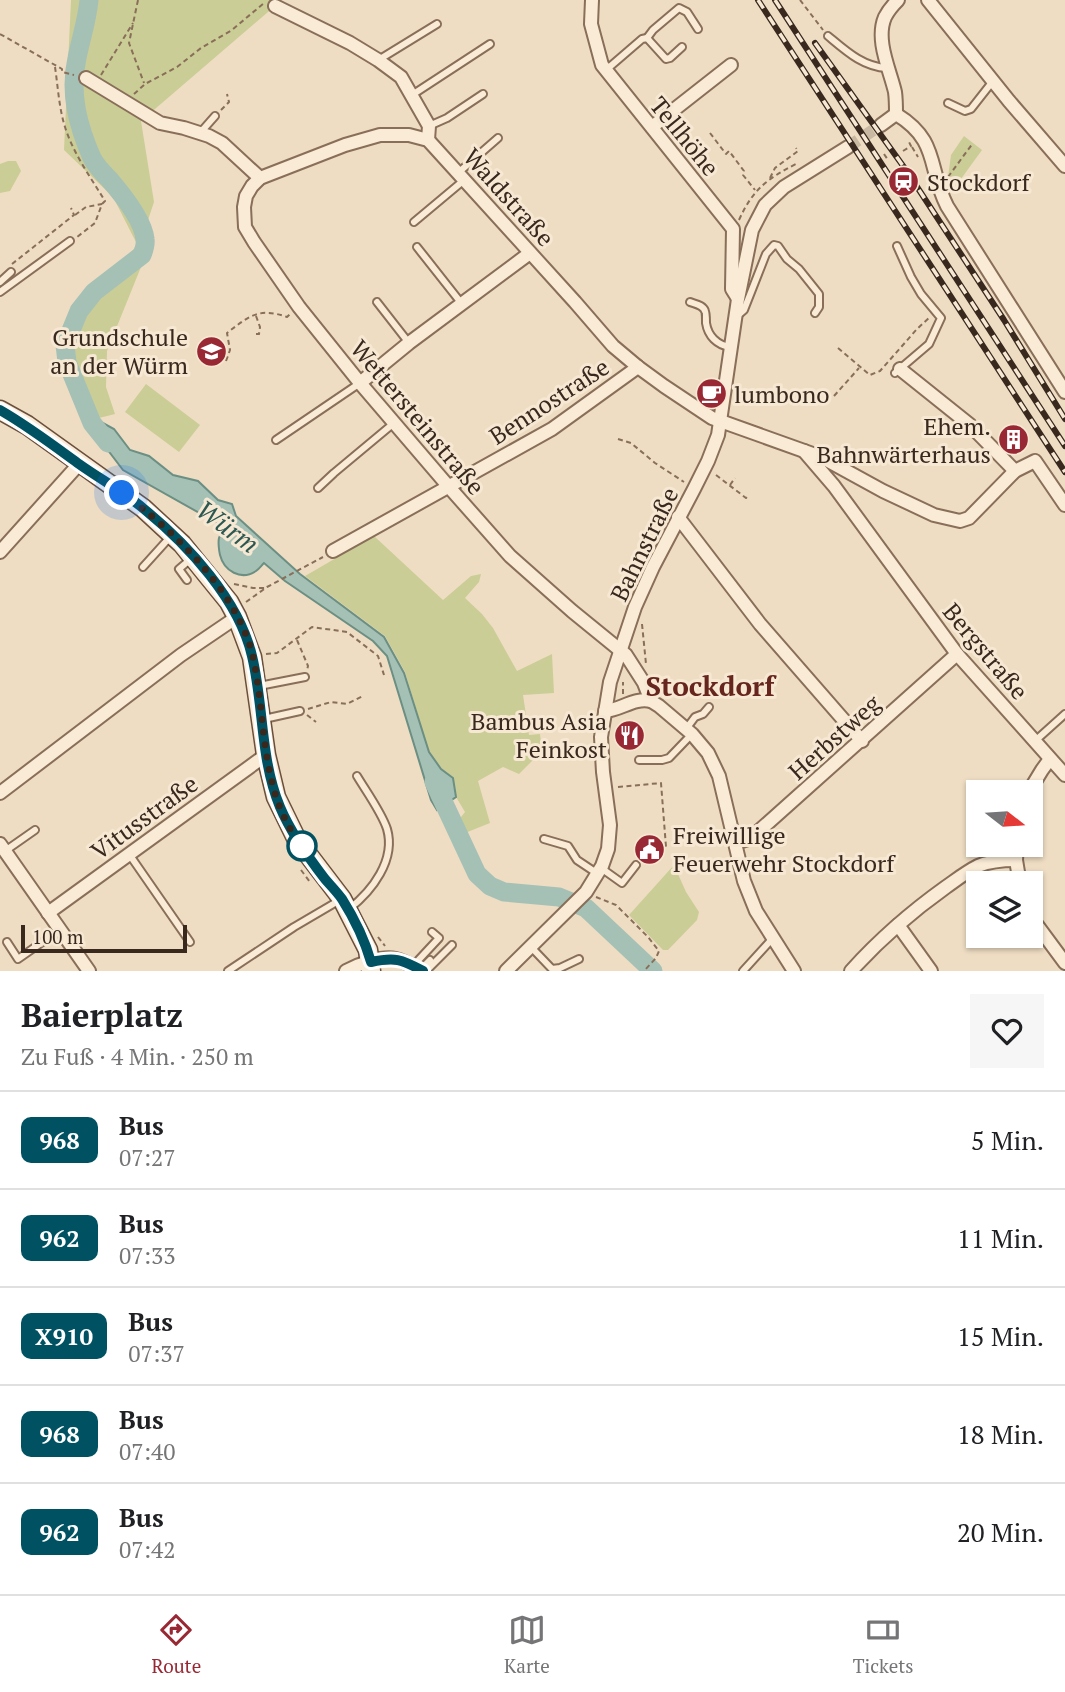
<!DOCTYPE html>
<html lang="de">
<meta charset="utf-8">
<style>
body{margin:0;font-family:"PT Serif",serif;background:#f6f6f6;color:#202124;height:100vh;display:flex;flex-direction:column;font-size:26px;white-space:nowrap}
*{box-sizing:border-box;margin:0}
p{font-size:23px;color:#757577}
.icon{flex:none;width:38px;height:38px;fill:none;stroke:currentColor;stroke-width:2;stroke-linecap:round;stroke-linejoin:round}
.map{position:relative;height:971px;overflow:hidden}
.details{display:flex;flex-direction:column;background:#fff;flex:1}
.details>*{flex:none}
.badge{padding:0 14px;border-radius:10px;font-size:24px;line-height:46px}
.needle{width:46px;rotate:107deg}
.tools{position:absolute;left:966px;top:780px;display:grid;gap:14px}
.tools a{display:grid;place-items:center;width:77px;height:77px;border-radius:0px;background:#fff;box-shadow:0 2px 5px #0004;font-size:35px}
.scale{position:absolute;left:21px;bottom:18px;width:166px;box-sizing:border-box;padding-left:7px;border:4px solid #38281e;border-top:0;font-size:19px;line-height:24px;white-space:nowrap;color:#38281e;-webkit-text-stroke:5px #f6e8d2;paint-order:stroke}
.you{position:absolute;width:35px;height:35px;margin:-18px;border:5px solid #fff;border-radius:50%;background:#1a73e8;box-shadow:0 0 0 10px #1a73e833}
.map>.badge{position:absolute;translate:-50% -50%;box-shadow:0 0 0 4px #fff}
.round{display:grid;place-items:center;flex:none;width:74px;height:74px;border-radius:0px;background:#f6f6f6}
.overview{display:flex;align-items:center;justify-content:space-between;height:119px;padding:0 21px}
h1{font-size:33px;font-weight:700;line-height:52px}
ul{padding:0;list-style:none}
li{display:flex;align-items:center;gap:21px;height:98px;padding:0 21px;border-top:2px solid #e0e0e0}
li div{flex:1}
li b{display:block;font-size:26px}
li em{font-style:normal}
li .badge{min-width:77px;font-weight:700;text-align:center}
.dock{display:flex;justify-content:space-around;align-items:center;height:98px;border-top:2px solid #e0e0e0;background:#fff;font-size:19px;color:#757577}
.dock a{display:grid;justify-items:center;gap:4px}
.dock .current{color:#982934}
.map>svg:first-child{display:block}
</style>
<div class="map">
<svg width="1065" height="971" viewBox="0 0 1065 971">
<rect width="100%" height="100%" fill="#eeddc3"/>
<g fill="#cbcd96">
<polygon points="71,0 282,0 141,121 154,202 148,220 154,238 150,255 141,267 107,351 106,387 115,414 87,421 60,366 57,349 61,331 84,292 128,258 137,244 113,197 64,150"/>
<polygon points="964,136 982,150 958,183 948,177 951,155"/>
<polygon points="8,161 16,161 21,171 10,191 0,193 0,164"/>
<polygon points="146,384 200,425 179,452 125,412"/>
<polygon points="374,536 443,600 471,576 481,574 479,582 465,598 482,614 493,628 517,671 552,654 554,693 523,695 529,735 540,734 542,751 519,774 503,767 478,781 490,823 465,833 457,822 465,812 456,797 453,778 441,769 429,752 405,672 385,636 305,576"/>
<polygon points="674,865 686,892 699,912 697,920 668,950 663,950 629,915"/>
</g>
<path fill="#a5c1b6" stroke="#6c8f83" stroke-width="2" d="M101,422L114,429L130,450L149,456L173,475L198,481L218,500L232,504L236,516L300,574L384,637L404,673L429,752L441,769L453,778L456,797L437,810L431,800L387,656L373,641L285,581L264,563C261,566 259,569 256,571C241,581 224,571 220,555C219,551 218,542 219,538C220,534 223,531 226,528L123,470L107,449L92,423Z"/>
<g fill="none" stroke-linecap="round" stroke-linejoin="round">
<g stroke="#a5c1b6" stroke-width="19">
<path d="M89,0C87,21 81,38 77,58C69,93 78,126 92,158C96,166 103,173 109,179C122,194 143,220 145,239C146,245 144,250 142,255L94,292L79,311L65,345L67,362L92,423L108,443"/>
<polyline points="434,782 477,874 490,886 504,892 559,897 586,908 653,971"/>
</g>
<polyline stroke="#cab9a2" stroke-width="12" stroke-dasharray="12 6" stroke-linecap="butt" points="848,147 881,125"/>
<defs>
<g id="lane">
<path d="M828,36C846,51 863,67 887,68"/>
<polyline points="647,38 653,30 679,8 687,12 698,29"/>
<polyline points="380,59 437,24"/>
<polyline points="606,70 642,39 647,38 666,59 670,58 682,47"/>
<polyline points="412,95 490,44"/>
<polyline points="948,103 965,111 971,109 993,81"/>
<polyline points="429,126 447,118 483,94"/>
<polyline points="200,133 215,116"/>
<polyline points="459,172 498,138"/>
<polyline points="414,222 463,181"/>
<polyline points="417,247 462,304"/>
<polyline points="0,282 11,272"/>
<polyline points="0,292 70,241"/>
<polyline points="377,302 409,343"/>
<path d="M690,302C695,304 703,305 705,311C706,312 706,321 706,323C708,336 717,345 730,347"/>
<polyline points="737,316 744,310 766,254 774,245 778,246 787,259 799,269 819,294 819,307 815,313"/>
<polyline points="895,373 929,344 941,318 921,294 911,277 897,246"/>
<polyline points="276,440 360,383"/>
<polyline points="318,488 334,473 394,423"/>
<polyline points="143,567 171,536"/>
<polyline points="187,580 179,569 192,558"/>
<polyline points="259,686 305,677"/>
<polyline points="264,719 300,711"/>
<polyline points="686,729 695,717 703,714 709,707"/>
<polyline points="1035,741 1065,714"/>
<polyline points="639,760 662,760 669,758 692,734"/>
<polyline points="544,839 568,846 577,860 598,874"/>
<polyline points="5,851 35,830"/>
<polyline points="129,854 190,942"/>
<polyline points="601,868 622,883 636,865"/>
<path d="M349,909C372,891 396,860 387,829C382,813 366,791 357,776"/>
<polyline points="7,942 18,959 61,929"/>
<polyline points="531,947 552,969 560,968 579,959"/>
<polyline points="413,966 439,938 432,932"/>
<polyline points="420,970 430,960"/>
<polyline points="228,971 294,927 340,900"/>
<polyline points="426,971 452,945"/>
<polyline points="743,971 773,938"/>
</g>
<g id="street">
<polyline points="592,0 591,24 602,65 733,229 732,289 737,297"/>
<polyline points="928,0 1009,101 1065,166"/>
<polyline points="275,6 350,43 378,60 401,77 429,126 428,140"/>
<polyline points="86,78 160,123 184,128 209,136 222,143 260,178"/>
<path d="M896,114C940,141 927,167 947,206L1065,392"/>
<path d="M896,114C896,107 896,99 895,92C890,70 875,40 885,17C888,11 893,5 898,0"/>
<polyline points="881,125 896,114"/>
<polyline points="652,127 731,65"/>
<polyline points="900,369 970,425 1015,471"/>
<polyline points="360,383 409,343 530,253"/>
<polyline points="804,451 834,486 957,654 1065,775"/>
<polyline points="678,517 760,624 862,741"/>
<polyline points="333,551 552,429 638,367"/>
<polyline points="0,552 79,464"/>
<path d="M605,711C621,710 634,697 651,701"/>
<polyline points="0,793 181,655 237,617"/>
<polyline points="1028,793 1042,770 1050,759"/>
<polyline points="735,843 751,838 957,654"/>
<polyline points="0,844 89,971"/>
<polyline points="1017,845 1016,860 1020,884"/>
<polyline points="48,913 266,755"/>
<polyline points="1031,917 1065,963"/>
<polyline points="898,925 931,971"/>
<path d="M346,971C359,964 381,956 396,959C405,961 414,967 422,971"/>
<polyline points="506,971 586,892 602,866 608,849 610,825 603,772 601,737 610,682 635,607 653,567 694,489 708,461 718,435 738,299 752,230 765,205 784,187 848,147"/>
<polyline points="794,971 756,911 744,881 719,776 708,753 692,734 659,706 651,701 644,683 626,655 572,611 510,556 449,487 360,383 299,307 254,242 245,227 244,207 246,196 252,186 260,178 345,145 380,135 409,135 428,140 575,302 613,346 638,367 664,386 712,418 821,457 883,491 934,515 960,521 969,518 1015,471 1035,461 1065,505"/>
<path d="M851,971C879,940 911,912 946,887C956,880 966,872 978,866C990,861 1003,860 1016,860"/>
</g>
<polyline id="secondary" points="0,410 27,425 143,508 182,544 229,602 237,617 252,657 266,755 276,797 297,840 342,899 368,950 371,971"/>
</defs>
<use href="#lane" stroke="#896e59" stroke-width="10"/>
<use href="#street" stroke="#896e59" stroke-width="16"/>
<use href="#secondary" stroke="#6b4f3d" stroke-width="21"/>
<g stroke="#896e59" stroke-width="2" stroke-dasharray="5 3.5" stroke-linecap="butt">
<polyline points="138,0 129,43 144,83"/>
<polyline points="800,0 823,30"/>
<polyline points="0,34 62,69 62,72 74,75"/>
<path d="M55,67C58,87 59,108 65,127C73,153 91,178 105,201L102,204L95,223L77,237"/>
<polyline points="101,75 133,23"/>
<polyline points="134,94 145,84 177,67 201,48 232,30 264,3"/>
<polyline points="221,110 229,102 227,94"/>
<polyline points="710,133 726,154 729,151 744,171 743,175 755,190"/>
<polyline points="912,147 918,157"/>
<polyline points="903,151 911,146 908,140"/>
<polyline points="884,154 888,160"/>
<polyline points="948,177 973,143"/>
<polyline points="770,178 775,168 798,151 796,148"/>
<polyline points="75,215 86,207 102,204"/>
<path d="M739,220C753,189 767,179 796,164"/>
<polyline points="12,264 74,215 71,208"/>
<polyline points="256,316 260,327 259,334 256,334"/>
<polyline points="838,348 870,375 880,371 917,329 930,317"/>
<path d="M226,361L230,350L227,333C249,316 259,307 287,317L290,314"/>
<polyline points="834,396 859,368"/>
<polyline points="618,439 631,443 655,463 684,482"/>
<polyline points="716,475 746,498 748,496"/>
<polyline points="730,485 735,478"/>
<polyline points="234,584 253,588 266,588"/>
<polyline points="246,602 267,587 323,557"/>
<polyline points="642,624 646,664"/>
<polyline points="297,640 308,666 307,670"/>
<polyline points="266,654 277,653 312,627 347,632 378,656 384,675"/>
<polyline points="623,694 623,682"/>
<polyline points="308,709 331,702 347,704 363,696"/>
<polyline points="307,715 316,722"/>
<polyline points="618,787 661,783 666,847"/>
<polyline points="301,870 310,882"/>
<polyline points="596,897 616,905 648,937 659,951 656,958 644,971"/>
<polyline points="378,937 385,946"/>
</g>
<use href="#lane" stroke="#f9ebd6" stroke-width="6"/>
<use href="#street" stroke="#f9ebd6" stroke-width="12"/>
<use href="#secondary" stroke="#f9ebd6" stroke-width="18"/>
<defs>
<g id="rail">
<polyline points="758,0 1065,472"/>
<polyline points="775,0 1065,446"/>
<polyline points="815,43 906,170 1004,320 1065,419"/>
</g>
</defs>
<use href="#rail" stroke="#38281e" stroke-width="6"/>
<use href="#rail" stroke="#f6e8d2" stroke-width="3.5" stroke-dasharray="10" stroke-linecap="butt"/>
</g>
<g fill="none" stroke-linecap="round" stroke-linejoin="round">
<defs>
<path id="line" d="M0,410C28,426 53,445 79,464C100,479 124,492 144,509C188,545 239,600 252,656C264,706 260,759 280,807C291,833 308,857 325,879C331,886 337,892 342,899C354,918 365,941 371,962C395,957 401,959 423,971"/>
</defs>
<use href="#line" stroke="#fff" stroke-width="16"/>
<use href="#line" stroke="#005262" stroke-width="10"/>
<path stroke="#38281e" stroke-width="7" stroke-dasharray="0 12.6" d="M122,493C173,529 239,594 253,657C267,721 259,792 302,846"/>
</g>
<defs>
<symbol id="station-disc" viewBox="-11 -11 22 22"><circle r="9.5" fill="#982934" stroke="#f6e8d2"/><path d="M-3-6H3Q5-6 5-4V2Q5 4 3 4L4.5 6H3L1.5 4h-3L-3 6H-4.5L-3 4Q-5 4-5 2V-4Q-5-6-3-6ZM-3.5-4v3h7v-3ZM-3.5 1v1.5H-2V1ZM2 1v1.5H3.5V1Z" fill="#fff"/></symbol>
<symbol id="school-disc" viewBox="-11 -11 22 22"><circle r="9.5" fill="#982934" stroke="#f6e8d2"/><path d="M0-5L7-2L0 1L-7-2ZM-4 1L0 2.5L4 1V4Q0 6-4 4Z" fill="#fff"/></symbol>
<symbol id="cafe-disc" viewBox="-11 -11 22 22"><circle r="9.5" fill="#982934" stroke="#f6e8d2"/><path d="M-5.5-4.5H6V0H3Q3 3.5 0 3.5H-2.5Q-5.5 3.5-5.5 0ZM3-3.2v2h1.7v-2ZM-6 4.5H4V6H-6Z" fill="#fff"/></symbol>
<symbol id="building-disc" viewBox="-11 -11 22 22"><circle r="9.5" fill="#982934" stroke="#f6e8d2"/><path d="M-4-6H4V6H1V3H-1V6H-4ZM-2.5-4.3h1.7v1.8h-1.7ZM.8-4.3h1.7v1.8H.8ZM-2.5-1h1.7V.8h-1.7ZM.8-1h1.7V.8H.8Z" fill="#fff"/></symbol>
<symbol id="restaurant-disc" viewBox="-11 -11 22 22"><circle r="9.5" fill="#982934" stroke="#f6e8d2"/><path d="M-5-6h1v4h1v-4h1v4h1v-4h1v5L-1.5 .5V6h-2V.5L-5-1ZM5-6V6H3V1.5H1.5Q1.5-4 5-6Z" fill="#fff"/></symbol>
<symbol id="civic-disc" viewBox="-11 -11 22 22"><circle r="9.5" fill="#982934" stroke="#f6e8d2"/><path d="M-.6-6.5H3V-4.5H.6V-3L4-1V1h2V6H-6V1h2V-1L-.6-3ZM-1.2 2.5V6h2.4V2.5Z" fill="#fff"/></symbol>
</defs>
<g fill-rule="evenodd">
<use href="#station-disc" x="886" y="164" width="35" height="35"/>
<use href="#school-disc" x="194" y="334" width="35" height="35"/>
<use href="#cafe-disc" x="694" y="376" width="35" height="35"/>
<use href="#building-disc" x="996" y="422" width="35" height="35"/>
<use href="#restaurant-disc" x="612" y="718" width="35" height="35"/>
<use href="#civic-disc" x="632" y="832" width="35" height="35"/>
</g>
<circle fill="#fff" stroke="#005262" stroke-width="3.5" cx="302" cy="846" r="14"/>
<g text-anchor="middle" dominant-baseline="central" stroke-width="6" stroke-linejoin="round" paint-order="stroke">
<g font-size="24" fill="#38281e" stroke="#f6e8d2">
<text transform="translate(685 136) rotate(51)">Tellhöhe</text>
<text transform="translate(509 197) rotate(48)">Waldstraße</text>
<text transform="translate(549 401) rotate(-33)">Bennostraße</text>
<text transform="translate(418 417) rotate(50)">Wettersteinstraße</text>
<text transform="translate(644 544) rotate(-64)">Bahnstraße</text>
<text transform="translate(986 651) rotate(50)">Bergstraße</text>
<text transform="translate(834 737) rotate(-42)">Herbstweg</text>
<text transform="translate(144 817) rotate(-36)">Vitusstraße</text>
</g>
<g font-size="24" fill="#38281e" stroke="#f6e8d2" text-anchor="start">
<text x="927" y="182">Stockdorf</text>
<text x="188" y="337" text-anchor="end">Grundschule<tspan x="188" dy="28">an der Würm</tspan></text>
<text x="734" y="394">lumbono</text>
<text x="991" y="426" text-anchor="end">Ehem.<tspan x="991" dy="28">Bahnwärterhaus</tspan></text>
<text x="607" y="721" text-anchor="end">Bambus Asia<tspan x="607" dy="28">Feinkost</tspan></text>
<text x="673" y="835">Freiwillige<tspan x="673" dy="28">Feuerwehr Stockdorf</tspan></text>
</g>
<g font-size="26" font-style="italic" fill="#2d5852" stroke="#f6e8d2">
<text transform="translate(228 526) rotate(36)">Würm</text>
</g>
<g font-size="28" font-weight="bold" fill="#66251d" stroke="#f6e8d2">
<text x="710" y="685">Stockdorf</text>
</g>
</g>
</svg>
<div class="tools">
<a><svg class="needle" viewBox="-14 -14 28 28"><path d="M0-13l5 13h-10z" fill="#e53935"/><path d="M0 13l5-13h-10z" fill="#757577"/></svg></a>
<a><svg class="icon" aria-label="layers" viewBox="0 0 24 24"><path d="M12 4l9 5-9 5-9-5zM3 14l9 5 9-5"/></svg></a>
</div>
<div class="scale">100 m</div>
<div class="you" style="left:122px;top:493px"></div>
</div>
<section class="details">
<div class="overview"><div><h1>Baierplatz</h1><p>Zu Fuß · 4 Min. · 250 m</p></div><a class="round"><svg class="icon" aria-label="heart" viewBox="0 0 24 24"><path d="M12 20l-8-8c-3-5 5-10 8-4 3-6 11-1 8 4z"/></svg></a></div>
<ul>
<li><span class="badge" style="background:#005262;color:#fff">968</span><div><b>Bus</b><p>07:27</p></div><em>5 Min.</em></li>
<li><span class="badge" style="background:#005262;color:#fff">962</span><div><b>Bus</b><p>07:33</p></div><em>11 Min.</em></li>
<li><span class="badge" style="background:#005262;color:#fff">X910</span><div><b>Bus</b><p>07:37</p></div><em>15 Min.</em></li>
<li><span class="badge" style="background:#005262;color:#fff">968</span><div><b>Bus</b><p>07:40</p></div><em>18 Min.</em></li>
<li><span class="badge" style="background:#005262;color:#fff">962</span><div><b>Bus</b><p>07:42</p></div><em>20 Min.</em></li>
</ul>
</section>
<nav class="dock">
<a class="current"><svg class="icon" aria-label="directions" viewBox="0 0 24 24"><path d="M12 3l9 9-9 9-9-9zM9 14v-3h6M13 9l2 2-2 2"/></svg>Route</a>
<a><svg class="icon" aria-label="map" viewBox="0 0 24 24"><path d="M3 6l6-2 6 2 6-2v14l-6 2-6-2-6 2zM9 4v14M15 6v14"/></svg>Karte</a>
<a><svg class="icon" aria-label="tickets" viewBox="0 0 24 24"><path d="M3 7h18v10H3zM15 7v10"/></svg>Tickets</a>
</nav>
